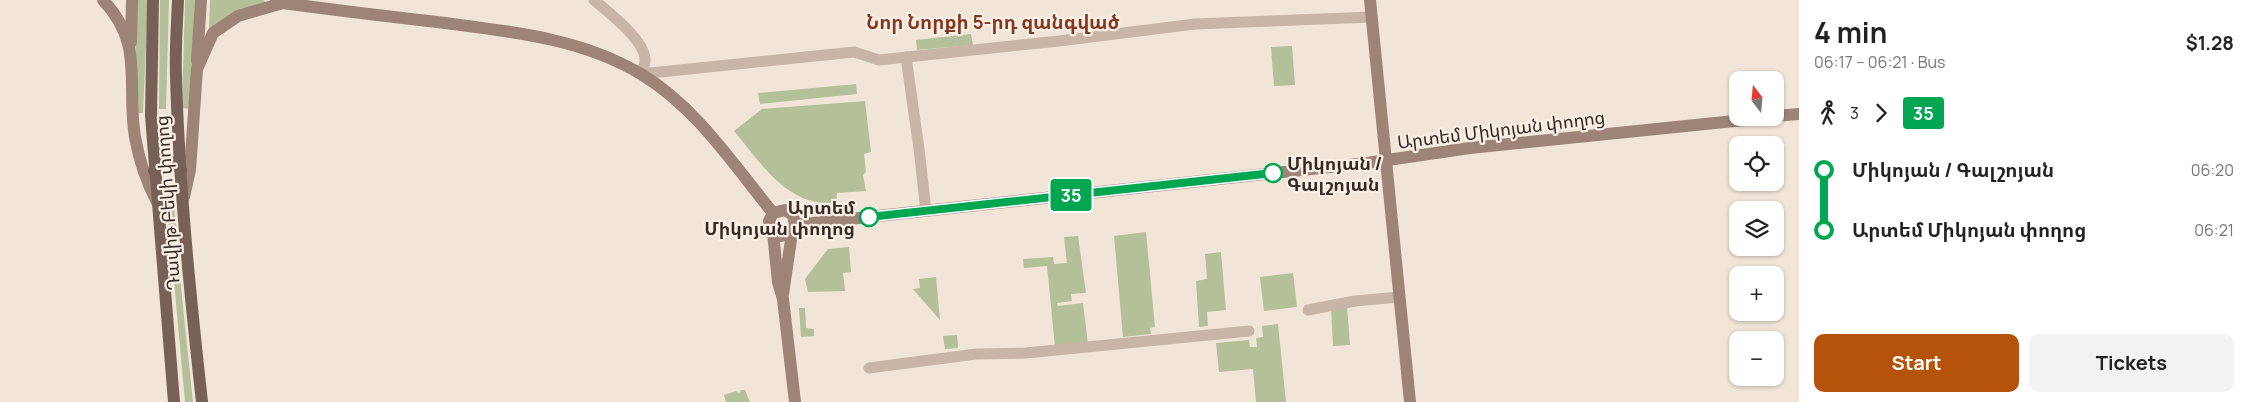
<!DOCTYPE html>
<meta charset="utf-8">
<style>
body{margin:0;font-family:Manrope,"Noto Sans Armenian",sans-serif;background:#f2f2f2;color:#222;height:100vh;display:flex;flex-direction:column;font-size:19px;white-space:nowrap}
*{box-sizing:border-box;margin:0}
p{font-size:16px;color:#767676}
.icon{flex:none;width:28px;height:28px;fill:none;stroke:currentColor;stroke-width:2;stroke-linecap:round;stroke-linejoin:round}
.map{position:relative;flex:1;overflow:hidden}
.details{display:flex;flex-direction:column;background:#fff;width:450px}
.details>*{flex:none}
.badge{padding:0 10px;border-radius:4px;font-size:18px;line-height:32px}
.needle{width:32px;rotate:344deg}
.controls{position:absolute;left:1729px;top:71px;display:grid;gap:10px}
.controls a{display:grid;place-items:center;width:55px;height:55px;border-radius:10px;background:#fff;box-shadow:0 1px 4px #0004;font-size:25px}
.map>.badge{position:absolute;translate:-50% -50%;box-shadow:0 0 0 2px #fff}
.legs{display:flex;align-items:center;gap:8px;height:55px;padding:0 15px;font-size:16px}
.legs p{margin-inline-start:auto}
.overview{display:flex;align-items:center;justify-content:space-between;height:85px;padding:0 15px}
h1{font-size:28px;font-weight:700;line-height:38px}
.action{display:flex;gap:10px;margin-top:auto;padding:10px 15px}
.action a{flex:1;height:58px;border-radius:10px;background:#b45309;color:#fff;font-size:20px;font-weight:700;line-height:58px;text-align:center}
.action a+a{background:#f2f2f2;color:#222}
ul{padding:0 15px;list-style:none}
li{display:flex;align-items:center;gap:18px;height:60px;font-size:19px}
li i{display:grid;place-items:center;width:8px;height:100%;margin:0 6px;background:currentColor}
li i::after{content:'';width:12px;height:12px;margin:-6px;border:4px solid;border-radius:50%;background:#fff}
li p{margin-inline-start:auto}
li:first-child i{background:linear-gradient(#0000 50%,currentColor 0)}
li:last-child i{background:linear-gradient(currentColor 50%,#0000 0)}
main{display:flex;flex:1;min-height:0}
.map>svg:first-child{display:block}
</style>
<main>
<div class="map">
<svg width="1799" height="402" viewBox="0 0 1799 402">
<rect width="100%" height="100%" fill="#f1e5d8"/>
<g fill="#b3c099">
<polygon points="137,0 148,0 143,113 137,113 135,53"/>
<polygon points="160,0 169,0 166,109 159,109"/>
<polygon points="185,0 195,0 190,109 182,108"/>
<polygon points="210,0 263,0 266,2 209,29"/>
<polygon points="971,34 973,45 917,50 916,40"/>
<polygon points="1292,46 1295,85 1274,86 1271,47"/>
<polygon points="856,84 857,94 760,104 758,93"/>
<path d="M865,101L871,152L864,154L866,172L863,175L866,191L837,193L836,203C787,207 762,164 734,131L762,109Z"/>
<polygon points="166,178 171,178 172,183 182,297 193,402 185,402 165,182"/>
<polygon points="1146,232 1155,327 1150,328 1151,334 1123,337 1114,236"/>
<polygon points="1078,236 1086,293 1071,294 1072,301 1057,303 1058,306 1083,303 1088,344 1055,347 1047,266 1024,268 1023,259 1053,257 1054,264 1067,263 1064,237"/>
<polygon points="849,247 851,272 843,273 845,291 808,292 805,279 828,249"/>
<polygon points="1221,252 1226,310 1207,312 1208,326 1199,327 1196,281 1207,279 1205,254"/>
<polygon points="1293,273 1297,307 1264,311 1260,277"/>
<polygon points="936,277 940,320 913,289 920,288 919,279"/>
<polygon points="1347,306 1350,345 1333,346 1331,307"/>
<polygon points="799,308 805,308 806,328 814,329 814,336 801,337"/>
<polygon points="1278,324 1286,402 1256,402 1253,369 1219,372 1216,343 1249,340 1250,347 1257,347 1256,338 1263,337 1262,326"/>
<polygon points="957,335 958,348 945,349 943,336"/>
<polygon points="741,390 745,390 750,402 726,402 724,395 736,391 739,393"/>
</g>
<g fill="none" stroke-linecap="round" stroke-linejoin="round">
<g stroke="#c9b5a5" stroke-width="11">
<path d="M594,0C608,12 644,39 645,59C646,63 642,70 641,74L854,52L879,60L1059,41L1195,24L1372,17"/>
<polyline points="906,57 919,149 926,211"/>
<polyline points="1308,310 1355,301 1399,297"/>
<polyline points="869,368 976,354 1026,353 1249,331"/>
</g>
<g stroke="#9d8476" stroke-width="12">
<path d="M103,0C145,44 126,84 135,137C139,160 146,181 157,202"/>
<path d="M276,0L283,3C334,10 385,16 437,22C506,31 579,37 641,74C696,107 733,164 773,213"/>
<polyline points="1370,0 1410,402"/>
<polyline points="131,42 132,0"/>
<polyline points="197,61 201,0"/>
<polyline points="1775,116 1799,114"/>
<polyline points="184,197 190,170 197,69 213,33 238,16 283,3"/>
<polyline points="795,225 1367,163 1470,148 1764,118"/>
<polyline points="773,233 778,282 783,299 795,402"/>
<polyline points="783,294 792,233 795,225 793,215 785,210 773,213 769,221 773,233 781,236 792,233"/>
</g>
<g stroke="#776157" stroke-width="12">
<polyline points="153,0 151,116 174,402"/>
<path d="M178,0C177,25 175,51 176,76C179,185 190,294 202,402"/>
<path d="M154,171C163,159 172,158 181,170"/>
</g>
</g>
<g fill="none" stroke-linecap="round" stroke-linejoin="round">
<defs>
<polyline id="line-1" points="869,217 1273,173"/>
</defs>
<use href="#line-1" stroke="#fff" stroke-width="11"/>
<use href="#line-1" stroke="#00a651" stroke-width="8"/>
</g>
<g fill="#fff" stroke="#00a651" stroke-width="2.5">
<circle cx="1273" cy="173" r="9"/>
<circle cx="869" cy="217" r="9"/>
</g>
<g text-anchor="middle" dominant-baseline="central" stroke-width="4.5" stroke-linejoin="round" paint-order="stroke">
<g font-size="18" fill="#352b26" stroke="#f9efe5">
<text transform="translate(1501 129) rotate(-7)">Արտեմ Միկոյան փողոց</text>
<text transform="translate(167 203) rotate(-94)">Դավիթ Բեկի փողոց</text>
</g>
<g font-size="18" font-weight="bold" fill="#352b26" stroke="#f9efe5" text-anchor="start">
<text x="1287" y="163">Միկոյան /<tspan x="1287" dy="21">Գալշոյան</tspan></text>
<text x="855" y="207" text-anchor="end">Արտեմ<tspan x="855" dy="21">Միկոյան փողոց</tspan></text>
</g>
<g font-size="19" font-weight="bold" fill="#84361f" stroke="#f9efe5">
<text x="993" y="22">Նոր Նորքի 5-րդ զանգված</text>
</g>
</g>
</svg>
<div class="controls">
<a><svg class="needle" viewBox="-14 -14 28 28"><path d="M0-13l5 13h-10z" fill="#e53935"/><path d="M0 13l5-13h-10z" fill="#767676"/></svg></a>
<a><svg class="icon" aria-label="locate" viewBox="0 0 24 24"><circle cx="12" cy="12" r="6"/><path d="M12 2v4M12 18v4M2 12h4M18 12h4"/></svg></a>
<a><svg class="icon" aria-label="layers" viewBox="0 0 24 24"><path d="M12 4l9 5-9 5-9-5zM3 14l9 5 9-5"/></svg></a>
<a>+</a>
<a>−</a>
</div>
<b class="badge" style="left:1071px;top:195px;background:#00a651;color:#fff">35</b>
</div>
<section class="details">
<div class="overview"><div><h1>4 min</h1><p>06:17 – 06:21 · Bus</p></div><b>$1.28</b></div>
<div class="legs"><svg class="icon" aria-label="walk" viewBox="0 0 24 24"><circle cx="13" cy="4" r="2"/><path d="M13 8l-2 6 4 7M11 14l-3 7M7 12l3-4h3l4 4"/></svg>3<svg class="icon" aria-label="forward" viewBox="0 0 24 24"><path d="M9 5l7 7-7 7"/></svg><b class="badge" style="background:#00a651;color:#fff">35</b></div>
<ul>
<li><i style="color:#00a651"></i><b>Միկոյան / Գալշոյան</b><p>06:20</p></li>
<li><i style="color:#00a651"></i><b>Արտեմ Միկոյան փողոց</b><p>06:21</p></li>
</ul>
<div class="action"><a>Start</a><a>Tickets</a></div>
</section>
</main>
